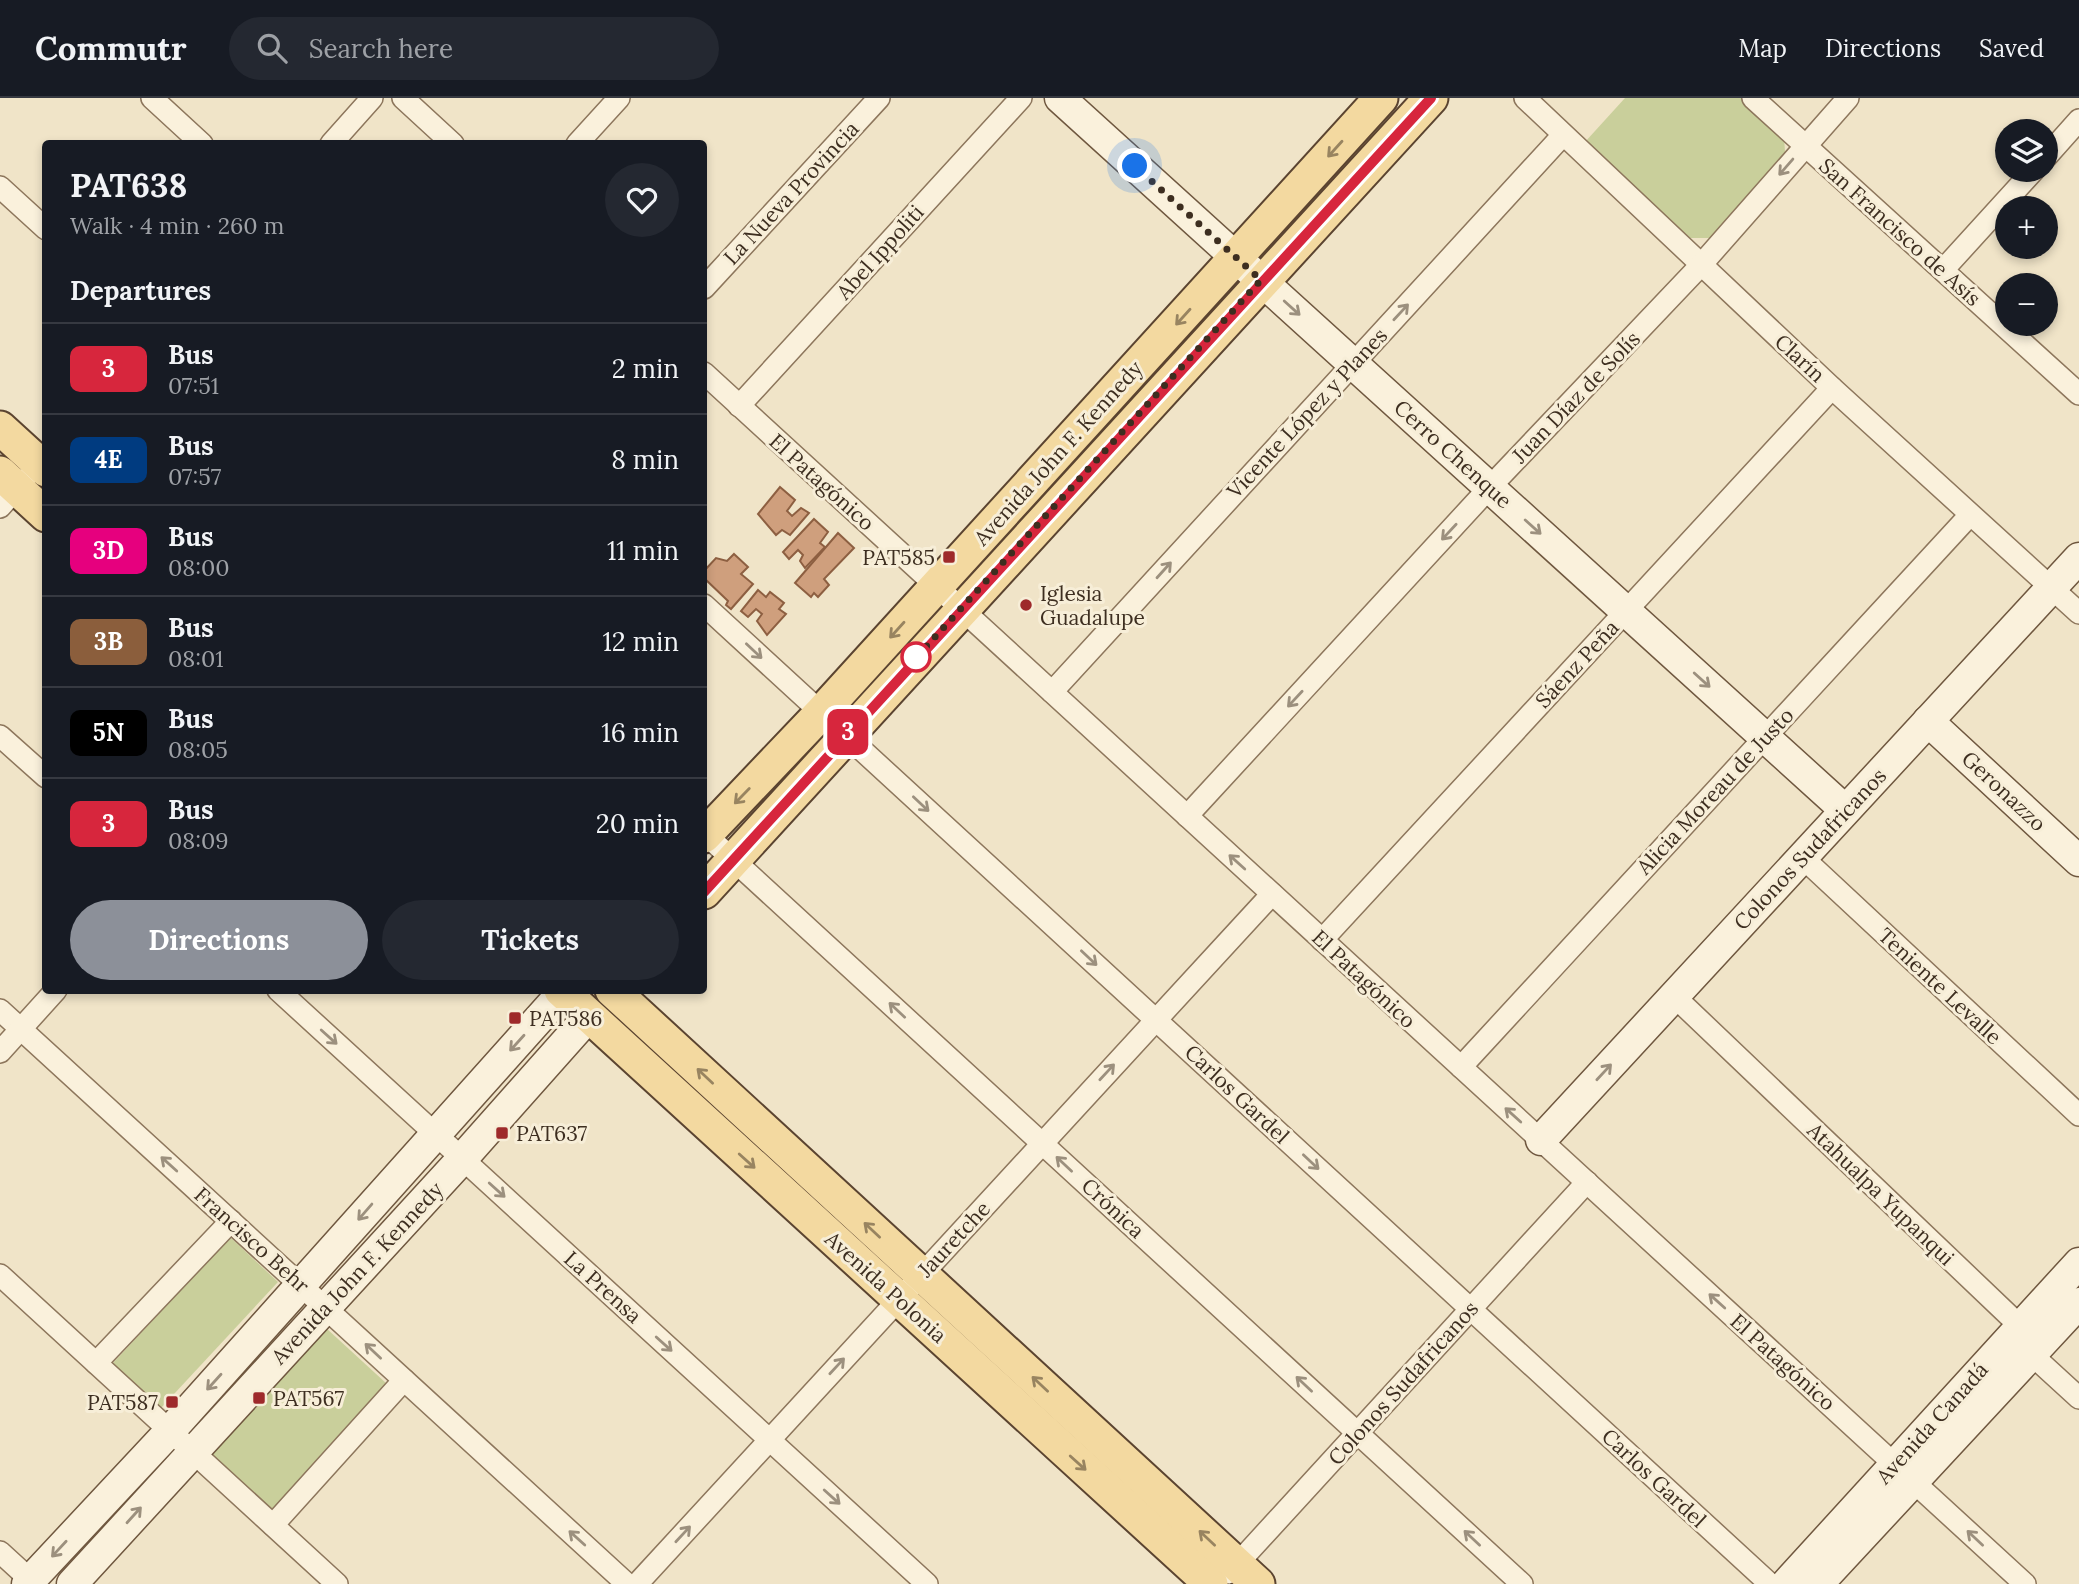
<!DOCTYPE html>
<meta charset="utf-8">
<style>
body{margin:0;font-family:Lora,serif;background:#242831;color:#f1f3f6;height:100vh;display:flex;flex-direction:column;font-size:26px;white-space:nowrap}
*{box-sizing:border-box;margin:0}
p{font-size:23px;color:#9ea1a6}
.icon{flex:none;width:38px;height:38px;fill:none;stroke:currentColor;stroke-width:2;stroke-linecap:round;stroke-linejoin:round}
.map{position:relative;flex:1;overflow:hidden}
.details{position:absolute;left:42px;top:42px;width:665px;height:854px;display:flex;flex-direction:column;background:#171b24;border-radius:7px;box-shadow:0 4px 10px #0003}
.details>*{flex:none}
.badge{padding:0 14px;border-radius:10px;font-size:24px;line-height:46px}
.tools{position:absolute;left:1995px;top:21px;display:grid;gap:14px}
.tools a{display:grid;place-items:center;width:63px;height:63px;border-radius:50%;background:#171b24;box-shadow:0 4px 10px #0003;font-size:35px}
.you{position:absolute;width:35px;height:35px;margin:-18px;border:5px solid #fff;border-radius:50%;background:#1a73e8;box-shadow:0 0 0 10px #1a73e833}
.map>.badge{position:absolute;translate:-50% -50%;box-shadow:0 0 0 4px #fff}
h2{padding:0 28px;font-size:26px;line-height:63px}
.round{display:grid;place-items:center;flex:none;width:74px;height:74px;border-radius:37px;background:#242831}
.headline{display:flex;align-items:center;justify-content:space-between;height:119px;padding:0 28px}
h1{font-size:33px;font-weight:700;line-height:52px}
.cta{display:flex;gap:14px;margin-top:auto;padding:14px 28px}
.cta a{flex:1;height:80px;border-radius:42px;background:#8c9099;color:#fff;font-size:28px;font-weight:700;line-height:80px;text-align:center}
.cta a+a{background:#242831;color:#f1f3f6}
ul{padding:0;list-style:none}
li{display:flex;align-items:center;gap:21px;height:91px;padding:0 28px;border-top:2px solid #363941}
li div{flex:1}
li b{display:block;font-size:26px}
li em{font-style:normal}
li .badge{min-width:77px;font-weight:700;text-align:center}
header{display:flex;align-items:center;gap:42px;box-sizing:border-box;height:98px;padding:0 35px;background:#171b24;border-bottom:2px solid #363941}
header strong{font-size:33px}
nav{display:flex;gap:38px;margin-inline-start:auto;font-size:24px}
.search{width:490px;height:63px;background:#242831;display:flex;align-items:center;gap:18px;box-sizing:border-box;padding:0 24px;border-radius:38px;color:#9ea1a6;font-size:26px}
.map>svg:first-child{display:block}
</style>
<header>
<strong>Commutr</strong>
<div class="search"><svg class="icon" aria-label="search" viewBox="0 0 24 24"><circle cx="10" cy="10" r="6"/><path d="M15 15l6 6"/></svg>Search here</div>
<nav><a>Map</a><a>Directions</a><a>Saved</a></nav>
</header>
<div class="map">
<svg width="2079" height="1486" viewBox="0 0 2079 1486">
<rect width="100%" height="100%" fill="#f0e4c8"/>
<g fill="#c9cf9b">
<polygon points="1625,0 1743,0 1784,39 1785,54 1710,140 1690,140 1585,44"/>
<polygon points="230,1139 278,1184 161,1310 112,1266"/>
<polygon points="326,1230 387,1286 271,1412 210,1356"/>
</g>
<g fill="#cf9f7d" stroke="#8d5f41" stroke-width="2">
<polygon points="780,389 795,402 787,413 792,418 801,410 809,415 790,437 782,432 776,437 758,416"/>
<polygon points="814,421 828,434 820,445 825,449 805,470 800,463 803,457 798,452 789,461 783,454"/>
<polygon points="838,435 854,450 824,481 829,487 818,499 814,495 811,499 795,485"/>
<polygon points="734,456 748,469 741,476 753,486 731,511 726,507 728,503 704,480 704,473 716,460 727,463"/>
<polygon points="758,492 766,499 770,494 784,505 779,511 786,516 767,537 757,523 762,516 756,511 748,519 741,513"/>
</g>
<g fill="none" stroke-linecap="round" stroke-linejoin="round">
<defs>
<g id="street">
<polyline points="152,0 202,46"/>
<polyline points="403,0 453,46"/>
<polyline points="1525,0 1832,290 2079,515"/>
<polyline points="1753,0 2079,296"/>
<polyline points="331,46 372,0"/>
<polyline points="577,46 619,0"/>
<polyline points="2046,59 2079,22"/>
<polyline points="0,89 46,131"/>
<polyline points="1943,172 2034,72"/>
<polyline points="704,190 879,0"/>
<polyline points="704,275 2025,1486"/>
<polyline points="739,308 1021,0"/>
<polyline points="0,409 25,381"/>
<polyline points="704,507 1770,1486"/>
<polyline points="1052,594 1563,37"/>
<polyline points="0,638 46,679"/>
<polyline points="1187,718 1490,389 1701,167 1848,0"/>
<polyline points="704,735 1522,1486"/>
<polyline points="1802,759 2079,1017"/>
<polyline points="1322,842 1832,290"/>
<polyline points="278,892 927,1486"/>
<polyline points="1674,898 2021,1229 2031,1256 2079,1300"/>
<polyline points="0,912 627,1486"/>
<polyline points="0,954 56,892"/>
<polyline points="1461,969 1969,418"/>
<polyline points="0,1177 337,1486"/>
<polyline points="96,1265 231,1123"/>
<polyline points="273,1427 404,1282"/>
<polyline points="0,1454 35,1486"/>
<polyline points="1229,1475 1587,1084"/>
<polyline points="637,1486 1272,796"/>
</g>
<g id="secondary">
<polyline points="1060,0 1845,712"/>
<polyline points="1928,623 2079,763"/>
<polyline points="1541,1042 2079,460"/>
<polyline points="27,1486 170,1333 563,894"/>
<polyline points="72,1486 462,1061 589,918"/>
<polyline points="1786,1486 2079,1165"/>
<polyline points="1818,1486 2079,1205"/>
</g>
<g id="primary">
<polyline points="0,330 46,372"/>
<polyline points="0,375 46,417"/>
<polyline points="704,738 821,615 1381,0"/>
<polyline points="704,794 1431,0"/>
<polyline points="561,892 1211,1486"/>
<polyline points="612,892 1258,1486"/>
</g>
</defs>
<use href="#street" stroke="#8d765c" stroke-width="24"/>
<use href="#secondary" stroke="#6f573f" stroke-width="33"/>
<use href="#primary" stroke="#5b4430" stroke-width="37"/>
<use href="#street" stroke="#faf1dc" stroke-width="21"/>
<use href="#secondary" stroke="#faf1dc" stroke-width="30"/>
<use href="#primary" stroke="#f3d9a0" stroke-width="33"/>
</g>
<defs><path id="oneway-shaft" d="M-6 0H5M1.5-3L5.5 0L1.5 3" fill="none" stroke-width="1.6" stroke-linecap="round" stroke-linejoin="round" transform="scale(1.75)"/></defs>
<g stroke="#988460">
<use href="#oneway-shaft" transform="translate(1335 51) rotate(132)"/>
<use href="#oneway-shaft" transform="translate(1183 219) rotate(132)"/>
<use href="#oneway-shaft" transform="translate(897 532) rotate(132)"/>
<use href="#oneway-shaft" transform="translate(742 698) rotate(134)"/>
<use href="#oneway-shaft" transform="translate(705 978) rotate(-137)"/>
<use href="#oneway-shaft" transform="translate(747 1063) rotate(42)"/>
<use href="#oneway-shaft" transform="translate(872 1132) rotate(-137)"/>
<use href="#oneway-shaft" transform="translate(1040 1286) rotate(-137)"/>
<use href="#oneway-shaft" transform="translate(1078 1365) rotate(42)"/>
<use href="#oneway-shaft" transform="translate(1207 1440) rotate(-137)"/>
</g>
<g stroke="#9c907e">
<use href="#oneway-shaft" transform="translate(1786 69) rotate(131)"/>
<use href="#oneway-shaft" transform="translate(1292 210) rotate(42)"/>
<use href="#oneway-shaft" transform="translate(1401 214) rotate(-47)"/>
<use href="#oneway-shaft" transform="translate(1533 429) rotate(42)"/>
<use href="#oneway-shaft" transform="translate(1449 434) rotate(133)"/>
<use href="#oneway-shaft" transform="translate(1164 472) rotate(-48)"/>
<use href="#oneway-shaft" transform="translate(754 553) rotate(43)"/>
<use href="#oneway-shaft" transform="translate(1702 582) rotate(42)"/>
<use href="#oneway-shaft" transform="translate(1295 601) rotate(133)"/>
<use href="#oneway-shaft" transform="translate(921 706) rotate(43)"/>
<use href="#oneway-shaft" transform="translate(1237 764) rotate(-138)"/>
<use href="#oneway-shaft" transform="translate(1089 860) rotate(43)"/>
<use href="#oneway-shaft" transform="translate(897 912) rotate(-137)"/>
<use href="#oneway-shaft" transform="translate(329 939) rotate(42)"/>
<use href="#oneway-shaft" transform="translate(517 945) rotate(132)"/>
<use href="#oneway-shaft" transform="translate(1107 974) rotate(-47)"/>
<use href="#oneway-shaft" transform="translate(1604 974) rotate(-47)"/>
<use href="#oneway-shaft" transform="translate(1513 1017) rotate(-138)"/>
<use href="#oneway-shaft" transform="translate(1311 1064) rotate(43)"/>
<use href="#oneway-shaft" transform="translate(169 1066) rotate(-138)"/>
<use href="#oneway-shaft" transform="translate(1064 1066) rotate(-137)"/>
<use href="#oneway-shaft" transform="translate(497 1092) rotate(42)"/>
<use href="#oneway-shaft" transform="translate(365 1114) rotate(131)"/>
<use href="#oneway-shaft" transform="translate(1717 1203) rotate(-138)"/>
<use href="#oneway-shaft" transform="translate(664 1246) rotate(42)"/>
<use href="#oneway-shaft" transform="translate(373 1253) rotate(-137)"/>
<use href="#oneway-shaft" transform="translate(837 1268) rotate(-47)"/>
<use href="#oneway-shaft" transform="translate(214 1284) rotate(132)"/>
<use href="#oneway-shaft" transform="translate(1304 1286) rotate(-137)"/>
<use href="#oneway-shaft" transform="translate(832 1399) rotate(42)"/>
<use href="#oneway-shaft" transform="translate(134 1417) rotate(-48)"/>
<use href="#oneway-shaft" transform="translate(683 1436) rotate(-47)"/>
<use href="#oneway-shaft" transform="translate(577 1440) rotate(-138)"/>
<use href="#oneway-shaft" transform="translate(1472 1440) rotate(-137)"/>
<use href="#oneway-shaft" transform="translate(1975 1440) rotate(-137)"/>
<use href="#oneway-shaft" transform="translate(59 1451) rotate(133)"/>
</g>
<g fill="none" stroke-linecap="round" stroke-linejoin="round">
<defs>
<polyline id="line" points="704,794 1431,0"/>
</defs>
<use href="#line" stroke="#fff" stroke-width="16"/>
<use href="#line" stroke="#d7263d" stroke-width="10"/>
<polyline stroke="#3d2e20" stroke-width="7" stroke-dasharray="0 12.6" points="916,559 913,563 1261,182 1135,68"/>
</g>
<g fill="#9e2a2b" stroke="#f7eed8" stroke-width="2.5">
<rect x="942" y="452" width="14" height="14" rx="3.5"/>
<circle cx="1026" cy="507" r="7"/>
<rect x="508" y="913" width="14" height="14" rx="3.5"/>
<rect x="495" y="1028" width="14" height="14" rx="3.5"/>
<rect x="252" y="1293" width="14" height="14" rx="3.5"/>
<rect x="165" y="1297" width="14" height="14" rx="3.5"/>
</g>
<circle fill="#fff" stroke="#d7263d" stroke-width="3.5" cx="916" cy="559" r="14"/>
<g text-anchor="middle" dominant-baseline="central" stroke-width="6" stroke-linejoin="round" paint-order="stroke">
<g font-size="21" fill="#3d2e20" stroke="#f7eed8">
<text transform="translate(791 95) rotate(-47)">La Nueva Provincia</text>
<text transform="translate(1900 134) rotate(42)">San Francisco de Asís</text>
<text transform="translate(880 154) rotate(-48)">Abel Ippoliti</text>
<text transform="translate(1800 260) rotate(43)">Clarín</text>
<text transform="translate(1576 299) rotate(-46)">Juan Díaz de Solís</text>
<text transform="translate(1307 315) rotate(-47)">Vicente López y Planes</text>
<text transform="translate(1058 355) rotate(-48)">Avenida John F. Kennedy</text>
<text transform="translate(1453 356) rotate(42)">Cerro Chenque</text>
<text transform="translate(822 384) rotate(42)">El Patagónico</text>
<text transform="translate(1577 566) rotate(-47)">Sáenz Peña</text>
<text transform="translate(1715 693) rotate(-47)">Alicia Moreau de Justo</text>
<text transform="translate(2004 693) rotate(43)">Geronazzo</text>
<text transform="translate(1810 751) rotate(-47)">Colonos Sudafricanos</text>
<text transform="translate(1364 881) rotate(43)">El Patagónico</text>
<text transform="translate(1940 888) rotate(43)">Teniente Levalle</text>
<text transform="translate(1237 996) rotate(43)">Carlos Gardel</text>
<text transform="translate(1881 1096) rotate(44)">Atahualpa Yupanqui</text>
<text transform="translate(1113 1110) rotate(43)">Crónica</text>
<text transform="translate(954 1141) rotate(-47)">Jauretche</text>
<text transform="translate(252 1142) rotate(42)">Francisco Behr</text>
<text transform="translate(357 1175) rotate(-47)">Avenida John F. Kennedy</text>
<text transform="translate(603 1189) rotate(42)">La Prensa</text>
<text transform="translate(886 1189) rotate(42)">Avenida Polonia</text>
<text transform="translate(1783 1264) rotate(42)">El Patagónico</text>
<text transform="translate(1403 1285) rotate(-48)">Colonos Sudafricanos</text>
<text transform="translate(1932 1325) rotate(-48)">Avenida Canadá</text>
<text transform="translate(1654 1380) rotate(43)">Carlos Gardel</text>
</g>
<g font-size="21" fill="#3d2e20" stroke="#f7eed8" text-anchor="start">
<text x="935" y="459" text-anchor="end">PAT585</text>
<text x="1040" y="495">Iglesia<tspan x="1040" dy="24">Guadalupe</tspan></text>
<text x="529" y="920">PAT586</text>
<text x="516" y="1035">PAT637</text>
<text x="273" y="1300">PAT567</text>
<text x="158" y="1304" text-anchor="end">PAT587</text>
</g>
</g>
</svg>
<div class="tools">
<a><svg class="icon" aria-label="layers" viewBox="0 0 24 24"><path d="M12 4l9 5-9 5-9-5zM3 14l9 5 9-5"/></svg></a>
<a>+</a>
<a>−</a>
</div>
<div class="you" style="left:1135px;top:68px"></div>
<b class="badge" style="left:848px;top:634px;background:#d7263d;color:#fff">3</b>
<section class="details">
<div class="headline"><div><h1>PAT638</h1><p>Walk · 4 min · 260 m</p></div><a class="round"><svg class="icon" aria-label="heart" viewBox="0 0 24 24"><path d="M12 20l-8-8c-3-5 5-10 8-4 3-6 11-1 8 4z"/></svg></a></div>
<h2>Departures</h2>
<ul>
<li><span class="badge" style="background:#d7263d;color:#fff">3</span><div><b>Bus</b><p>07:51</p></div><em>2 min</em></li>
<li><span class="badge" style="background:#003b80;color:#fff">4E</span><div><b>Bus</b><p>07:57</p></div><em>8 min</em></li>
<li><span class="badge" style="background:#e6007e;color:#fff">3D</span><div><b>Bus</b><p>08:00</p></div><em>11 min</em></li>
<li><span class="badge" style="background:#8b5e3c;color:#fff">3B</span><div><b>Bus</b><p>08:01</p></div><em>12 min</em></li>
<li><span class="badge" style="background:#000;color:#fff">5N</span><div><b>Bus</b><p>08:05</p></div><em>16 min</em></li>
<li><span class="badge" style="background:#d7263d;color:#fff">3</span><div><b>Bus</b><p>08:09</p></div><em>20 min</em></li>
</ul>
<div class="cta"><a>Directions</a><a>Tickets</a></div>
</section>
</div>
